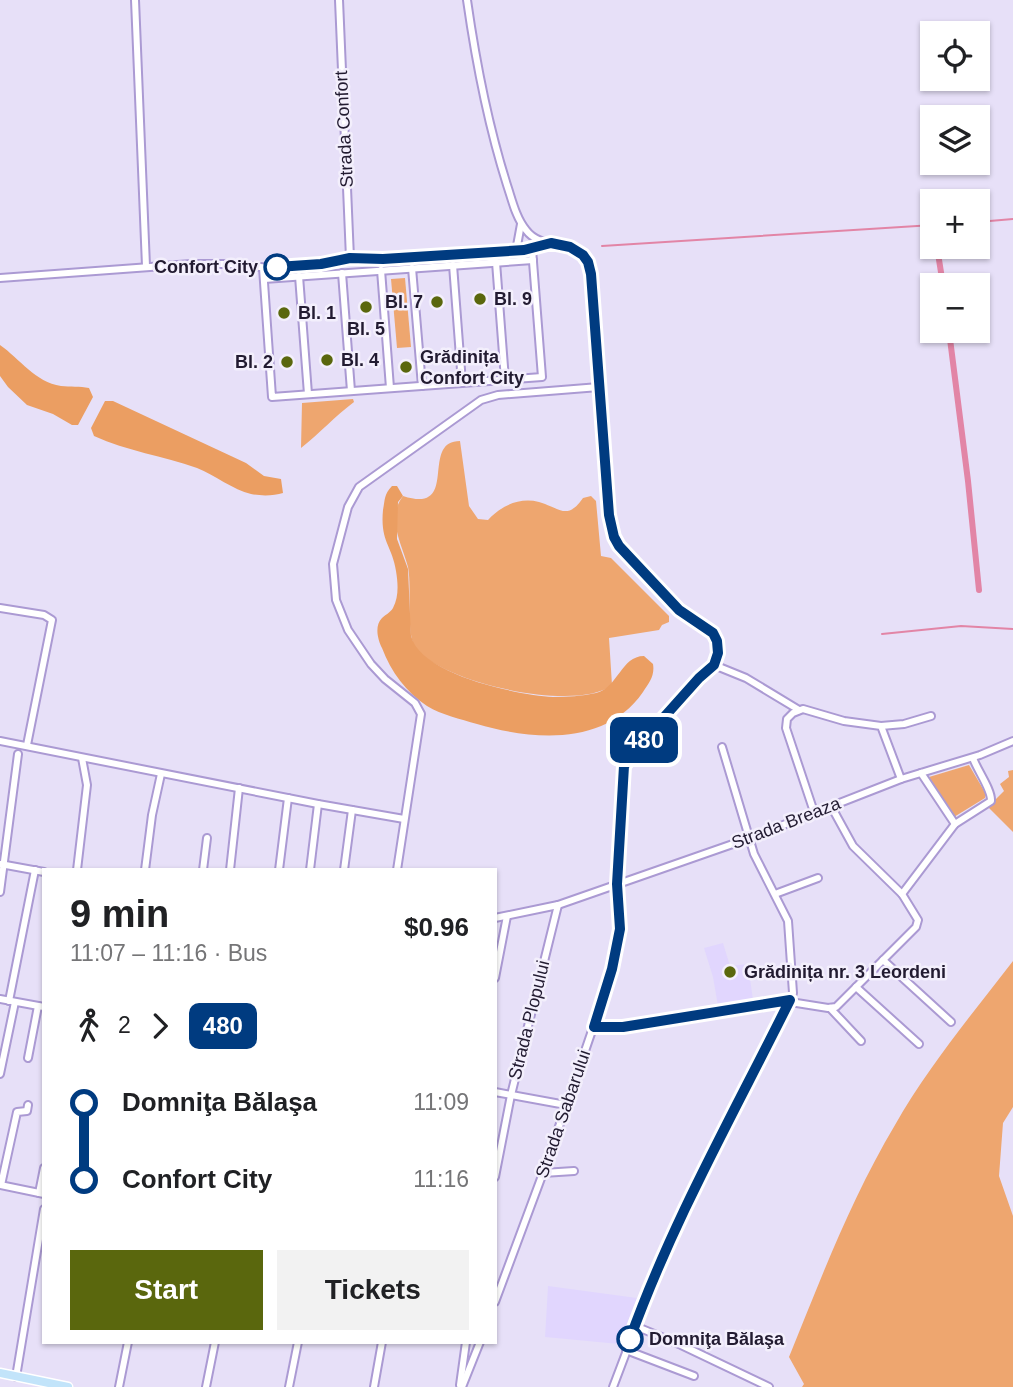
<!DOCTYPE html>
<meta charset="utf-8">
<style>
body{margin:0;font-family:Arial,sans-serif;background:#f2f2f2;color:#202124;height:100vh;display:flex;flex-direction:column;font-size:26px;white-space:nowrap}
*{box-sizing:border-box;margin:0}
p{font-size:23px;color:#757577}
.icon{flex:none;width:38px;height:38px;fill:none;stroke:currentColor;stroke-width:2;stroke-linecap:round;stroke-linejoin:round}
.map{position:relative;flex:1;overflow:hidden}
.side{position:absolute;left:42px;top:868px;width:455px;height:476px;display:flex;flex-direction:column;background:#fff;border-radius:0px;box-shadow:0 2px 5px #0004}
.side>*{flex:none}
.badge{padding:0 14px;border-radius:10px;font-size:24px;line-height:46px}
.tools{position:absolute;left:920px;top:21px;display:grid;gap:14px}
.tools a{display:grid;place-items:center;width:70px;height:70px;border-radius:0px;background:#fff;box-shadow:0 2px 5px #0004;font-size:35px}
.map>.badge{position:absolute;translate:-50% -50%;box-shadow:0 0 0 4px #fff}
.legs{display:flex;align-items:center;gap:10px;height:77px;padding:0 28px;font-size:23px}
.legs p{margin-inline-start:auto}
.head{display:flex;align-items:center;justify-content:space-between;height:119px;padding:0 28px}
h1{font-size:38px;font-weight:700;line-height:52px}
.primary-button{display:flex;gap:14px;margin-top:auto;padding:14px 28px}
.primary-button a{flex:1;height:80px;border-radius:0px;background:#5a670d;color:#fff;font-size:28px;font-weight:700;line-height:80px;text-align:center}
.primary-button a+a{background:#f2f2f2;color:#202124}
ul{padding:0 28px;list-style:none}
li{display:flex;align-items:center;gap:24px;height:77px;font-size:26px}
li i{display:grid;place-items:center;width:10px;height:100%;margin:0 9px;background:currentColor}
li i::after{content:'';width:18px;height:18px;margin:-9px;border:5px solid;border-radius:50%;background:#fff}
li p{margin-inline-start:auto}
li:first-child i{background:linear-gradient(#0000 50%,currentColor 0)}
li:last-child i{background:linear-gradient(currentColor 50%,#0000 0)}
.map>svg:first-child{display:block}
</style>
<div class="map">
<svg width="1013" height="1387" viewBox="0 0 1013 1387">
<rect width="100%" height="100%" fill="#e7e0f8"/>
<g fill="#e1d6fe">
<polygon points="723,943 730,966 748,964 753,1000 718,1006 713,977 704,948"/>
<polygon points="548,1286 637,1298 619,1344 545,1337"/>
</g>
<g fill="#eea66f">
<polygon points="405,278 411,347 397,348 391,279"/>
<path d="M353,399L354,402C335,416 320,433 301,448L302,403Z"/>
<path d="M460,441L469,506L478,519L488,520C501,506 519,497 539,502C560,508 567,521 583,498L591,496L596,501L601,556L611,558L669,616V622L662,625L659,630L609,638L612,685C577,713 440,683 415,647C406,634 412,587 408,567C402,544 386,518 403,496C461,515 419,441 460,441Z"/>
<polygon points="969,765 986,794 985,798 954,817 929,777"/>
<polygon points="1013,770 1013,832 988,807 1004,791 1000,784 1009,777 1008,771"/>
<path d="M1013,961V1107L1003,1123L999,1176L1013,1216V1387H802L804,1384L789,1357C821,1278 851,1199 895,1125C928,1067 972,1014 1013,961Z"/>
</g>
<g fill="#eb9e62">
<path d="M0,345C20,359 35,382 61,386C70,387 80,386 89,388L93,397L78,425H72L53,414L27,405L8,387L0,376Z"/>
<path d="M105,401H113L246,463L264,476L281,479L283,493C274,496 260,496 251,494C233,490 215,475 197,468C163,456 127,451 94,436L91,428Z"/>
<path d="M392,486H397L403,496L398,502L397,539L408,569L411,636C421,675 518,695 553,697C567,697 582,696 596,693C618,688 621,656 644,656L653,664C655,676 649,683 643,692C605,747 532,740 477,724C460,719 442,715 427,706C406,692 391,672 382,648C378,640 374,626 382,618C386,614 390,613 393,608C399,597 398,583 396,571C392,545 380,542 383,510C385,500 384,494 392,486Z"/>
</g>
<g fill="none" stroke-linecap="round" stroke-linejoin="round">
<g stroke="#e285a6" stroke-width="2">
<polyline points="978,222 1013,219"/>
<polyline points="602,246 933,225"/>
<polyline points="882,634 961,626 1013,629"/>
</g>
<g stroke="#e285a6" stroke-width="6">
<polyline points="937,247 943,285"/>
<polyline points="949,331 968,481 979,590"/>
</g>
<defs>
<g id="minor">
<polyline points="135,0 146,266"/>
<polyline points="339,0 350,258"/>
<path d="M467,0C476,63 488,125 507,185C512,200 516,218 526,230C542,252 578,238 590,265L609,515L614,537L625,554L679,609L713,633L718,645L717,657L714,665L699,678L632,753L624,766L617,884L620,922L615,954L597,1016L543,1173L495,1302"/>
<polyline points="516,251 521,224"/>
<polyline points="496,262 505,380"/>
<polyline points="453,265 462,383"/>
<polyline points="263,268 272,397 542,377 532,249"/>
<polyline points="412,268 422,386"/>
<polyline points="381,270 390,388"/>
<polyline points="342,273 351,391"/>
<polyline points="299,276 308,394"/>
<polyline points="0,278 191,264 227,264 272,268 322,264 350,258 383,259 524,250 549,243"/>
<polyline points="264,279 533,260"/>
<polyline points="0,608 44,615 52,620 27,745"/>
<polyline points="714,665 746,678 799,710"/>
<polyline points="881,726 904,724 931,716"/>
<polyline points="0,741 318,804 404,819"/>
<polyline points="921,773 955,824"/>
<polyline points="814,812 786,728 787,719 793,713 803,709 844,721 881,726 901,779"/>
<polyline points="0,864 44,872"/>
<polyline points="77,870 87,785 82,758"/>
<polyline points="145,870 152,815 161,774"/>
<polyline points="203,870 207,838"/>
<polyline points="230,870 239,788"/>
<polyline points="279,870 288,798"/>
<polyline points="310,870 318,804"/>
<polyline points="344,870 352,810"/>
<polyline points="397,870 421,714 415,703 385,679 371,664 348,630 336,600 333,564 348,507 359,487 481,400 498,395 599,387"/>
<polyline points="0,892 18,754"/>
<polyline points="775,894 818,878"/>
<path d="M902,894L955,824L991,801C992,790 977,770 973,758"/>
<polyline points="495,918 558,905 750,838 901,779 980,755 1013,741"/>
<polyline points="883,960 951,1022"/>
<polyline points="495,978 507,916"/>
<polyline points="856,987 919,1044"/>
<polyline points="0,999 44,1007"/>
<polyline points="9,1001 35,870"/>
<polyline points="830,1008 861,1041"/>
<polyline points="594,1027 623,1027 784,1001 828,1008 836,1007 916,927 918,920 902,894 853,846 831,806"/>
<polyline points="28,1058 38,1006"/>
<polyline points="0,1074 15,1002"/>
<polyline points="495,1092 566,1105"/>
<polyline points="543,1173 574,1171"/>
<polyline points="495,1177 511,1095 558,905"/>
<polyline points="0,1185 44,1194"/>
<polyline points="1,1185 17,1112 27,1111 28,1105"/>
<polyline points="39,1193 44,1168"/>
<polyline points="635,1326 681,1345 769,1387"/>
<polyline points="626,1350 694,1376"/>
<polyline points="16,1377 44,1209"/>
<polyline points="460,1385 466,1342"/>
<polyline points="119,1387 128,1342"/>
<polyline points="206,1387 215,1342"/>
<polyline points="289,1387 298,1342"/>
<polyline points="374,1387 382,1342"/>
<polyline points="462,1387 480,1342"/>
<polyline points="613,1387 646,1300 671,1242 793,993 788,921 754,854 722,747"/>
</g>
<polyline id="major" points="0,1373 68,1387"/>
</defs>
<use href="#minor" stroke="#ab9ad3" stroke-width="10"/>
<use href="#major" stroke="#fff" stroke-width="11"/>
<use href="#minor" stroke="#fff" stroke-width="6"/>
<use href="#major" stroke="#c2e4fa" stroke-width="8"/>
</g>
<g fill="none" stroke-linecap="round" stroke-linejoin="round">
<defs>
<path id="line-1" d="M277,267L321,264L350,258L383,259L524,250L551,243L570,247L583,255L588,262L591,274L609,515L614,537L619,546L679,610L713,633L717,641L718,653L714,665L699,678L640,744L624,766L617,884L620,929L612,969L594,1027H623L790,1000C735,1111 672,1222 630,1339"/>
</defs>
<use href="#line-1" stroke="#fff" stroke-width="16"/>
<use href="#line-1" stroke="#003b80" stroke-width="10"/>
</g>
<g fill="#fff" stroke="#003b80" stroke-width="3.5">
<circle cx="277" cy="267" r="12"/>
<circle cx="630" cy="1339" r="12"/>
</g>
<g fill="#5a670d" stroke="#f3effc" stroke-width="2.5">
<circle cx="480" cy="299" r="7"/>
<circle cx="437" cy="302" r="7"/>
<circle cx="366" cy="307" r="7"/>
<circle cx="284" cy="313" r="7"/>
<circle cx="327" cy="360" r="7"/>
<circle cx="287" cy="362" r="7"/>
<circle cx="406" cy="367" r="7"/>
<circle cx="730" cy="972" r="7"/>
</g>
<g text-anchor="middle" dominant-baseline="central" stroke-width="5" stroke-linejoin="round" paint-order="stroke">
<g font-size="18" fill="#221b31" stroke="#f3effc">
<text transform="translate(344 129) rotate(-93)">Strada Confort</text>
<text transform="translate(786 823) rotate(-21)">Strada Breaza</text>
<text transform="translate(529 1020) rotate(-76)">Strada Plopului</text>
<text transform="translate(563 1114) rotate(-71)">Strada Sabarului</text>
</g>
<g font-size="18" font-weight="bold" fill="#221b31" stroke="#f3effc" text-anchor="end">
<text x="258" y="267">Confort City</text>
<text x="649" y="1339" text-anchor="start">Domniţa Bălaşa</text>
</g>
<g font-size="18" font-weight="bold" fill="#221b31" stroke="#f3effc" text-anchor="start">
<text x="494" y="299">Bl. 9</text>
<text x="423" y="302" text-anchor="end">Bl. 7</text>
<text x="298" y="313">Bl. 1</text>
<text x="366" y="329" text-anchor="middle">Bl. 5</text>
<text x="420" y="357">Grădinița<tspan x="420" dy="21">Confort City</tspan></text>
<text x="341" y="360">Bl. 4</text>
<text x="273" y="362" text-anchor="end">Bl. 2</text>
<text x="744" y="972">Grădinița nr. 3 Leordeni</text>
</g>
</g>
</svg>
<div class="tools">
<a><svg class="icon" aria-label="locate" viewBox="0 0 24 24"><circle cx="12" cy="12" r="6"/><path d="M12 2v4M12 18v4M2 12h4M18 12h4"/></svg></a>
<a><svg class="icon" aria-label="layers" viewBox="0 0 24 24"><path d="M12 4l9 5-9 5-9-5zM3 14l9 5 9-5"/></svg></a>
<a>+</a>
<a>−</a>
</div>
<b class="badge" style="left:644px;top:740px;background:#003b80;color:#fff">480</b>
<section class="side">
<div class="head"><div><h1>9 min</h1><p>11:07 – 11:16 · Bus</p></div><b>$0.96</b></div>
<div class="legs"><svg class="icon" aria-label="walk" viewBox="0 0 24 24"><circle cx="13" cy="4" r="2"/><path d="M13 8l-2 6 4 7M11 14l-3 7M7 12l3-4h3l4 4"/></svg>2<svg class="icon" aria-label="forward" viewBox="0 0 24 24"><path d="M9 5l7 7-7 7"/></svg><b class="badge" style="background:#003b80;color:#fff">480</b></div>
<ul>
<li><i style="color:#003b80"></i><b>Domniţa Bălaşa</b><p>11:09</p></li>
<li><i style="color:#003b80"></i><b>Confort City</b><p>11:16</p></li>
</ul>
<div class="primary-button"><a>Start</a><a>Tickets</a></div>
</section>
</div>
